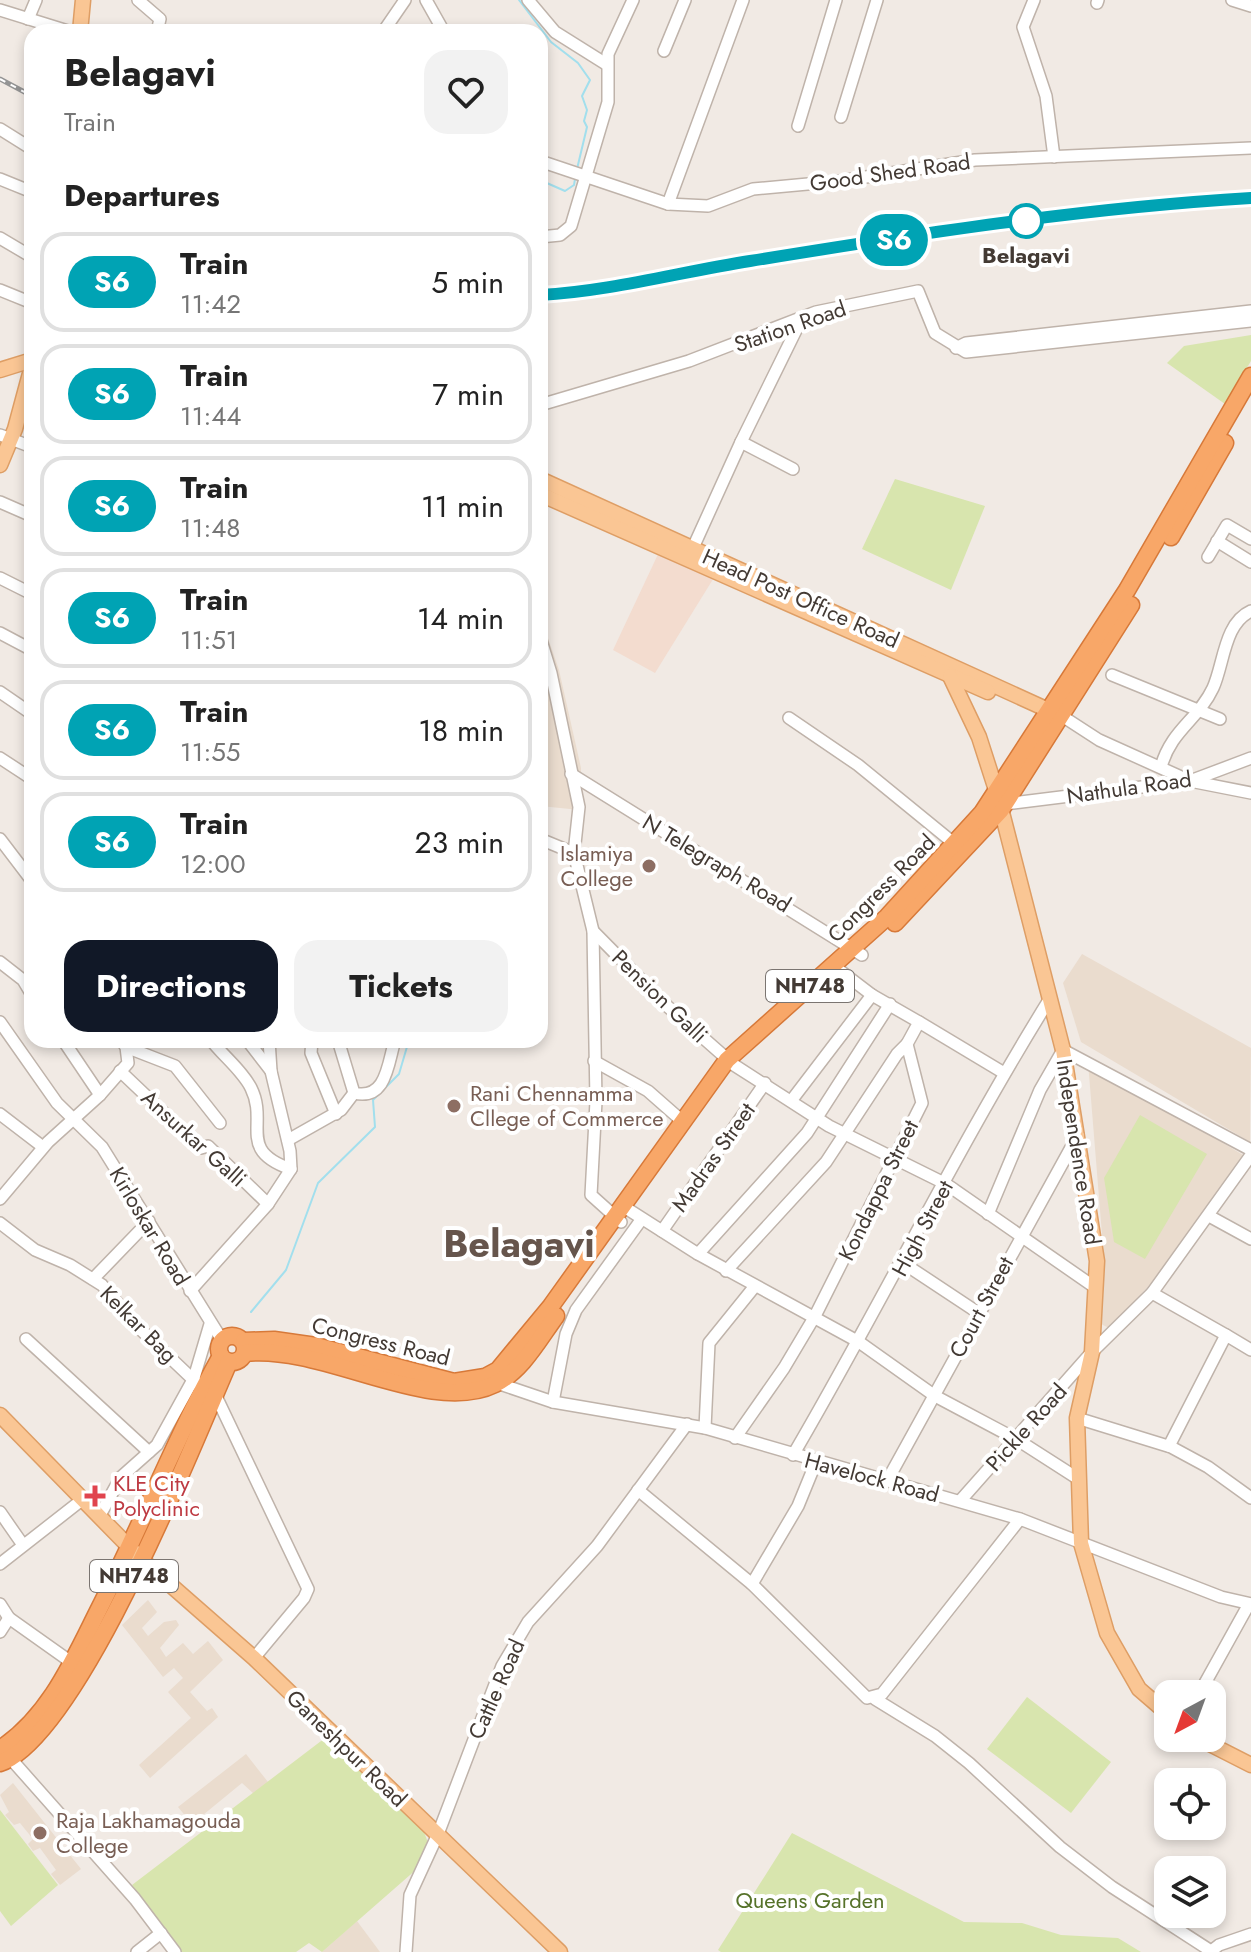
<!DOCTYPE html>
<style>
body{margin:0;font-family:Jost,sans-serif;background:#f2f2f2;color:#222;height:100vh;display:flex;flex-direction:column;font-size:30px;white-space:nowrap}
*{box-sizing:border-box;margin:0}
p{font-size:26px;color:#767676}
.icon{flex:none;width:44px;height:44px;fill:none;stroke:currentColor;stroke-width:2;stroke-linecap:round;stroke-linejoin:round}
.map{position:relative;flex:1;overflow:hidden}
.drawer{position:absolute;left:24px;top:24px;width:524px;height:1024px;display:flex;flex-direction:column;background:#fff;border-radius:24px;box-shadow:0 4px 12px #0003}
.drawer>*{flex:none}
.badge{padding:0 16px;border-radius:26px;font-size:28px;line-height:52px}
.needle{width:52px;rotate:221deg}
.buttons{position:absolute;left:1154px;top:1680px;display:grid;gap:16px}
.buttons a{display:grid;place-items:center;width:72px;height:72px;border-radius:16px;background:#fff;box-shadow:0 4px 12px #0003;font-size:40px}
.map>.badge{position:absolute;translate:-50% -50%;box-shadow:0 0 0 4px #fff}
h2{padding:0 40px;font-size:30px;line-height:72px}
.round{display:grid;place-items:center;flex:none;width:84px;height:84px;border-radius:24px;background:#f2f2f2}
.overview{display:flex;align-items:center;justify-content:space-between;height:136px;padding:0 40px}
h1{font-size:38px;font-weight:700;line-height:60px}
.button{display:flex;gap:16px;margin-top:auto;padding:16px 40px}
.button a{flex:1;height:92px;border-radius:24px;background:#111827;color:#fff;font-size:32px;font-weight:700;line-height:92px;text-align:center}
.button a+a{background:#f2f2f2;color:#222}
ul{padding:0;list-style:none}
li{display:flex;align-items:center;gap:24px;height:100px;margin:0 16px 12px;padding:0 24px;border:4px solid #e0e0e0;border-radius:24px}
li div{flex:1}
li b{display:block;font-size:30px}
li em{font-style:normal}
li .badge{min-width:88px;font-weight:700;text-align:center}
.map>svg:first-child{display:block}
</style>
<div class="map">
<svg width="1251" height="1952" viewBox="0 0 1251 1952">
<rect width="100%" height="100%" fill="#f1eae4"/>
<polygon fill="#f3dccf" points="660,550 715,576 655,673 613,650"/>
<g fill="#eadcce">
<polygon points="540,615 559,670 581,768 580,810 540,806"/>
<polygon points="1082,954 1251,1048 1250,1142 1081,1042 1063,983"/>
<polygon points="1088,1062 1243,1155 1159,1275 1109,1328 1099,1323 1104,1259"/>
<polygon points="148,1600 157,1612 142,1628 148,1636 164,1622 176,1620 179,1625 160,1648 166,1657 183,1643 193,1654 208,1641 223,1660 190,1692 207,1711 212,1708 218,1717 150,1778 139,1765 191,1718 168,1692 183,1678 174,1668 163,1677 122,1625"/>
<polygon points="246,1754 268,1782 254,1794 242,1783 192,1824 178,1807"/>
<polygon points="13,1783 81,1869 60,1885 51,1874 56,1870 40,1848 33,1851 28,1844 33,1839 20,1823 14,1825 5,1815 9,1812 0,1795"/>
<polygon points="357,1921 380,1952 322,1952"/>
</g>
<g fill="#d8e5ae">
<polygon points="1251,335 1251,361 1225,404 1167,363 1184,346"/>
<polygon points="895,479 985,506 951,590 862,549"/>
<polygon points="1140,1115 1207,1154 1145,1259 1114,1242 1104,1178"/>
<polygon points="1027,1697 1111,1762 1071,1813 987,1749"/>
<polygon points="325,1738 424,1832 430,1848 426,1861 322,1952 309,1943 296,1952 182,1952 132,1885"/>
<polygon points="0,1810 58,1885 11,1926 0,1911"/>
<polygon points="792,1833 964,1922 1022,1923 1061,1935 1118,1938 1141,1952 721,1952 718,1950"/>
</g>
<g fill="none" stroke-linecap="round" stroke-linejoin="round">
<g stroke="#a2dfed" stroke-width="2">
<polyline points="519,0 551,42 578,63 590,80 582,96 587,110 584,121 587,127 577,169"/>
<polyline points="540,180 565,191 574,185 575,179"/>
<polyline points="251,1312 286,1270 318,1183 375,1127 373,1100 399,1074 409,1040"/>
</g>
<defs>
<g id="minor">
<polyline points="138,0 160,19 157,32"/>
<polyline points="426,0 444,32"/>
<polyline points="528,0 555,32 606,64"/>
<polyline points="1034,0 1023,27 1046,96 1054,157"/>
<polyline points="1232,0 1251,6"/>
<polyline points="1097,3 1098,0"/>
<polyline points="0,10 71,32"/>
<polyline points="28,19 36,0"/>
<polyline points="383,32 405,0"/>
<polyline points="664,51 685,0"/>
<polyline points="841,117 877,0"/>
<polyline points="798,126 836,0"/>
<polyline points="0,129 32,149"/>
<polyline points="540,161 668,204 708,206 753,189 840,181 975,160 1251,148"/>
<polyline points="0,179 32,192"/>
<polyline points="668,204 743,0"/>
<polyline points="540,237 560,235 571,226 608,102 608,54 633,0"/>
<polyline points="0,238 32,257"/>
<polyline points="0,290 32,303"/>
<polyline points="956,348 966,343 1251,311"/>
<polyline points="540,405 689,361 816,312 918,291 935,333 966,352 1251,321"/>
<polyline points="0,435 32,447"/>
<polyline points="741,442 802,318"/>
<polyline points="0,502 32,516"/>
<polyline points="1217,541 1251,562"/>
<polyline points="692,550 741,442 793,469"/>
<polyline points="1208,557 1227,525 1251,539"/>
<polyline points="0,578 32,594"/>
<polyline points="0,633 32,650"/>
<polyline points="540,637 551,673 579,807 574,853 593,931 596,1101 591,1195 621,1222"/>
<polyline points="1112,675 1220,719"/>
<polyline points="0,692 32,714"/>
<polyline points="1062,716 1099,740 1190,781 1251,793"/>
<polyline points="789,718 858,765 956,845"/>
<polyline points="0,758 32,779"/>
<path d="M1161,767C1171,730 1198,720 1213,688C1224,664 1224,623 1251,611"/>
<polyline points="571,774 862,955"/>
<polyline points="1005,804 1190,781 1251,758"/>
<polyline points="0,839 32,881"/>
<polyline points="540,839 574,853"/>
<polyline points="593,931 667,1006 734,1065 829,1126 946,1184 1093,1286"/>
<polyline points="0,962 23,980 32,995"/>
<polyline points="0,1022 57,1103 102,1147 222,1340"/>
<polyline points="919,1022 1004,1073"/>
<polyline points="63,1040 100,1095"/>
<path d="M211,1040C223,1056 242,1070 251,1088C269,1124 236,1150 291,1169"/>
<polyline points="247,1040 271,1071"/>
<polyline points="312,1040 311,1053 336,1114"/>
<path d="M338,1040L354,1093C387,1101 388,1062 395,1040"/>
<polyline points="126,1047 175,1066 220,1123"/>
<polyline points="594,1061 648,1091 681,1120"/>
<polyline points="120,1071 201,1148 208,1146 268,1204"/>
<polyline points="791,1101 872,995"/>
<polyline points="0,1114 43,1147"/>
<polyline points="288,1140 341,1110 354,1093"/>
<polyline points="0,1199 48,1142 100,1095 128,1063 126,1047 121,1040"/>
<polyline points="629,1210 698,1254 859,1342 935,1396 1016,1439 1077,1478"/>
<polyline points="988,1214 1040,1090 1063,1050 1251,1150"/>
<polyline points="1209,1216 1251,1239"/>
<polyline points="0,1223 35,1250 70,1265 102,1285 140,1329 203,1389"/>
<polyline points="662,1231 765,1083"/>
<polyline points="698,1254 807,1133 890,1004"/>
<polyline points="903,1263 977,1312"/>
<polyline points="726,1271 826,1162 897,1054 907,1044"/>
<polyline points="93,1279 149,1221"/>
<polyline points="190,1291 268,1204 291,1169 290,1151 271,1071 269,1040"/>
<polyline points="1152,1293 1226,1335"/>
<polyline points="26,1339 149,1452"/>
<polyline points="494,1382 553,1402 705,1428 1020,1519 1221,1597 1251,1604"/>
<polyline points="215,1394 308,1589 304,1598 254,1658"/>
<polyline points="553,1402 566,1334 576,1310 641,1220"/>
<polyline points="1077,1418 1171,1447 1208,1467 1251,1498"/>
<polyline points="705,1428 709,1343 755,1286"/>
<polyline points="735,1438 784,1368 815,1316 922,1103 907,1044 919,1022 872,995 834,966"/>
<polyline points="1169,1446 1226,1335 1251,1350"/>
<path d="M793,1455C881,1305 957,1148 1049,1000"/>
<polyline points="887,1481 1078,1135"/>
<polyline points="638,1490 752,1584 867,1698 882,1694 1020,1519"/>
<polyline points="960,1501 1092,1352 1152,1293 1251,1155"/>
<polyline points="0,1512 23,1545"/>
<polyline points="100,1515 121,1477 157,1445 194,1378 210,1324"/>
<polyline points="0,1564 83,1499"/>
<polyline points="752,1584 798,1506 816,1462"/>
<polyline points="0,1604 9,1618 71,1662"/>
<polyline points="0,1632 9,1618"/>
<polyline points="1199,1694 1249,1604"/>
<polyline points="875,1699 935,1736 969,1763 1060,1847 1112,1887 1211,1951"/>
<polyline points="11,1759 135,1899 175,1952"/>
<polyline points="137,1952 161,1933"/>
<polyline points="406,1952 410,1895 438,1834 502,1666 528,1622 597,1546 687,1424"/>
<polyline points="1210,1952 1219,1945 1251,1934"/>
</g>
<g id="major">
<polyline points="80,32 83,0"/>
<polyline points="0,370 32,360"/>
<polyline points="0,465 15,429 32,366"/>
<polyline points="540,479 1057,714"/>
<polyline points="540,494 988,692"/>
<polyline points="950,676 979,737 997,793 1063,1050 1097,1261 1092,1352 1077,1418 1081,1543 1107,1633 1139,1689 1168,1714"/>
<polyline points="0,1415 142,1560 254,1658 560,1952"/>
<polyline points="1198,1738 1251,1765"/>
</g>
<g id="highway">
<polyline points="1171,537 1225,443"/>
<polyline points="895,923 1001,810 1131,605"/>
<circle cx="232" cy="1349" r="13"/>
<polyline points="244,1341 274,1340 316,1346 454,1382 485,1377 498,1370 551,1306 727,1060 887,917 982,813 1127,590 1251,376"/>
<path d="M245,1353C324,1344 430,1416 495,1384C522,1371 539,1339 556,1316"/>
<path d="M0,1749C49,1717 73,1661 98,1611C141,1527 175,1438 221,1356"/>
<path d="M0,1763C78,1736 193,1444 229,1362"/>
</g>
</defs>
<use href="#minor" stroke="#bfb3aa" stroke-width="14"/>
<use href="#major" stroke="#de9e65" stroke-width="17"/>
<use href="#highway" stroke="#d77939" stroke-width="19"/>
<use href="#minor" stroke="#fff" stroke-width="11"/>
<use href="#major" stroke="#fac694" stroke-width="14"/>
<use href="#highway" stroke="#f8a768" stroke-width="16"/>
<defs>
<g id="rail">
<polyline points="0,79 32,96"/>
<path d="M540,295C611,291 680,272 750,261C916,234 1083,208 1251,198"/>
</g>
</defs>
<use href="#rail" stroke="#949494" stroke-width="5"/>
<use href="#rail" stroke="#fff" stroke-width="2" stroke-dasharray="6" stroke-linecap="butt"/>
</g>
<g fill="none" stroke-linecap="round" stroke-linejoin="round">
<defs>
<path id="line" d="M540,295C611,291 680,272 750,261C916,234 1083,208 1251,198"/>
</defs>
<use href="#line" stroke="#fff" stroke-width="18"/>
<use href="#line" stroke="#00a3b4" stroke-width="12"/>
</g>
<circle fill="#fff" stroke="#00a3b4" stroke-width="4" cx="1026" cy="221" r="16"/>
<g fill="#8d6e63" stroke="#fff" stroke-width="3">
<circle cx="649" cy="866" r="8"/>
<circle cx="454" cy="1106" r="8"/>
<circle cx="40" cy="1833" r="8"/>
</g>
<path fill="#e0444e" stroke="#fff" stroke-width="3" d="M91 1484h8v8h8v8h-8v8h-8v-8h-8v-8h8z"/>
<g text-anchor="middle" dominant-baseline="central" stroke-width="8" stroke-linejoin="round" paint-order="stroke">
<g fill="#fff" stroke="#7b7571" stroke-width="2">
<rect x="766" y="970" width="88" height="32" rx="6"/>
<rect x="90" y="1560" width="88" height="32" rx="6"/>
</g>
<g font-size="20" font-weight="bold" fill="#433a34">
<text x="810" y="986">NH748</text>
<text x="134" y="1576">NH748</text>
</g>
<g font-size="22" fill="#433a34" stroke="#fff">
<text transform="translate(890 172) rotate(-8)">Good Shed Road</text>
<text transform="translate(790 326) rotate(-19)">Station Road</text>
<text transform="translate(801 598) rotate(24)">Head Post Office Road</text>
<text transform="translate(1129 787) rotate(-8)">Nathula Road</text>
<text transform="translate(717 863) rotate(31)">N Telegraph Road</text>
<text transform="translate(881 888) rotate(-45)">Congress Road</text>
<text transform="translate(660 996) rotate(44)">Pension Galli</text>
<text transform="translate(194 1138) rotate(42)">Ansurkar Galli</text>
<text transform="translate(1079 1152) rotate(81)">Independence Road</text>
<text transform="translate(713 1157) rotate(-55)">Madras Street</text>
<text transform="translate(878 1190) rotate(-64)">Kondappa Street</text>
<text transform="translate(150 1226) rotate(59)">Kirloskar Road</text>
<text transform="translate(922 1228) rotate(-62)">High Street</text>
<text transform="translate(981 1307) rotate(-62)">Court Street</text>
<text transform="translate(139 1324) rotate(45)">Kelkar Bag</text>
<text transform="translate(381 1341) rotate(14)">Congress Road</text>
<text transform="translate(1026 1427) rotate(-48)">Pickle Road</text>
<text transform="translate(872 1477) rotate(15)">Havelock Road</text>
<text transform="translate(496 1689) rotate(-66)">Cattle Road</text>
<text transform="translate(347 1748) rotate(44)">Ganeshpur Road</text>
</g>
<g font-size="22" font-weight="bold" fill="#433a34" stroke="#fff">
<text x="1026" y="255">Belagavi</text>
</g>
<g font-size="22" fill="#785e54" stroke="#fff" text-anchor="start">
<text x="633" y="853" text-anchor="end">Islamiya<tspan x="633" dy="25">College</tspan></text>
<text x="470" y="1093">Rani Chennamma<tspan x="470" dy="25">Cllege of Commerce</tspan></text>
<text x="56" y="1820">Raja Lakhamagouda<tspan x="56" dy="25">College</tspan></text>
</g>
<g font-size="22" fill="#be3a42" stroke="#fff" text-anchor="start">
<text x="113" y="1483">KLE City<tspan x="113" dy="25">Polyclinic</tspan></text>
</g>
<g font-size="22" fill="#56722a" stroke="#fff">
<text x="810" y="1900">Queens Garden</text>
</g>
<g font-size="38" font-weight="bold" fill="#66554c" stroke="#fff">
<text x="519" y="1243">Belagavi</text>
</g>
</g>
</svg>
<div class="buttons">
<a><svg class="needle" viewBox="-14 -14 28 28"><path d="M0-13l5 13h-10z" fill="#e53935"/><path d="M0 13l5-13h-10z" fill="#767676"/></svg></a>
<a><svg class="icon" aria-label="locate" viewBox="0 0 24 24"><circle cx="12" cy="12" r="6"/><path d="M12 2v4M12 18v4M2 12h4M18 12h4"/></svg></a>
<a><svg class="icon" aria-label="layers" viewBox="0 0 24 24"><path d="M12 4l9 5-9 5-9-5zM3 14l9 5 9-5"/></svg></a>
</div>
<b class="badge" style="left:894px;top:240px;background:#00a3b4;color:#fff">S6</b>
<section class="drawer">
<div class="overview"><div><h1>Belagavi</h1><p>Train</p></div><a class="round"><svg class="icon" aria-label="heart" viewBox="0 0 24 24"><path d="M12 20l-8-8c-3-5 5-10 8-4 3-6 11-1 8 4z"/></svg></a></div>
<h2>Departures</h2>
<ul>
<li><span class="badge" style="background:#00a3b4;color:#fff">S6</span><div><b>Train</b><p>11:42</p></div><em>5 min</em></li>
<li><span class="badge" style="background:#00a3b4;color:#fff">S6</span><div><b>Train</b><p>11:44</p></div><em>7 min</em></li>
<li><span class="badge" style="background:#00a3b4;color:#fff">S6</span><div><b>Train</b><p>11:48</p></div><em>11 min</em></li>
<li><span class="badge" style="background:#00a3b4;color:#fff">S6</span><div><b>Train</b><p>11:51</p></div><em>14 min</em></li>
<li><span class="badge" style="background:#00a3b4;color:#fff">S6</span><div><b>Train</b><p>11:55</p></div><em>18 min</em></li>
<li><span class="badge" style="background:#00a3b4;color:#fff">S6</span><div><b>Train</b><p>12:00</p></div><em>23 min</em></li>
</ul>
<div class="button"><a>Directions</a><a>Tickets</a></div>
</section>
</div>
